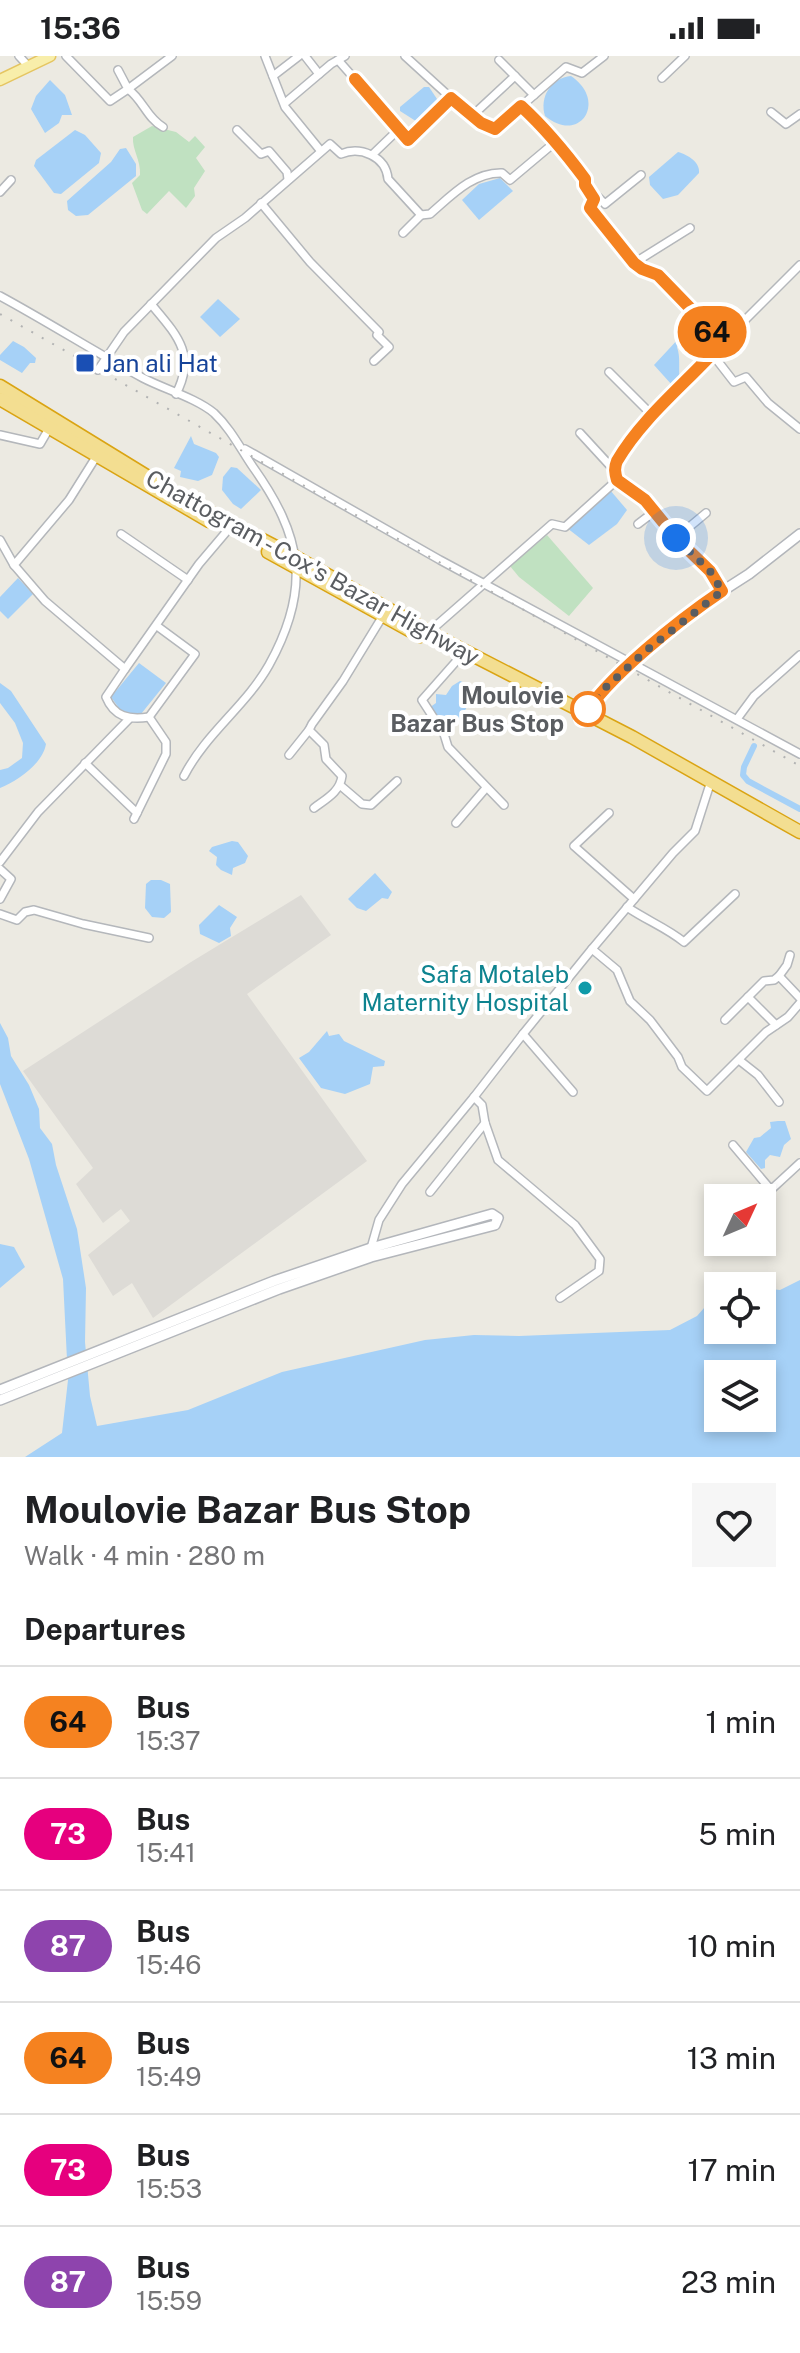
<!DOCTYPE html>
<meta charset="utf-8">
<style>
body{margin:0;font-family:"Public Sans",sans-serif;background:#f6f6f6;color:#202124;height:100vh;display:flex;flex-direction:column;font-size:30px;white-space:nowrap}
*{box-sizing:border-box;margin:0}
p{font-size:26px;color:#757577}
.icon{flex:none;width:44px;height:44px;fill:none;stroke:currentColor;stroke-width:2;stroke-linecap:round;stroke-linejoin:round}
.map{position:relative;height:1401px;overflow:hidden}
.side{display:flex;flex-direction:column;background:#fff;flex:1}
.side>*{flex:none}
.badge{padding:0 16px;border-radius:26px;font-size:28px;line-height:52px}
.needle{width:52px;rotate:46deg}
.controls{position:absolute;left:704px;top:1128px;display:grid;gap:16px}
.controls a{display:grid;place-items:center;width:72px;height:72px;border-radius:0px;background:#fff;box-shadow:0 4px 12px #0003;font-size:40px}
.you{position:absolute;width:40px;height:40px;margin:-20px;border:6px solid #fff;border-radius:50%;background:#1a73e8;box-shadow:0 0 0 12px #1a73e833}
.map>.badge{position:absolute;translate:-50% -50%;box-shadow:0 0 0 4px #fff}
h2{padding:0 24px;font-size:30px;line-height:72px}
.round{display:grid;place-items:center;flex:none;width:84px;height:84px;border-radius:0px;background:#f6f6f6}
.headline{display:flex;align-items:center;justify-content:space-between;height:136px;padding:0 24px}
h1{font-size:38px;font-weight:700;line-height:60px}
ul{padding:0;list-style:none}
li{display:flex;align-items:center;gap:24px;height:112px;padding:0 24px;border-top:2px solid #e0e0e0}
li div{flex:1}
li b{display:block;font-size:30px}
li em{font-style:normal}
li .badge{min-width:88px;font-weight:700;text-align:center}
.status{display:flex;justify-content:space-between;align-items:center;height:56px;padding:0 40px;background:#fff;direction:ltr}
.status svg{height:22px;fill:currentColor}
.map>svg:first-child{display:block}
</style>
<div class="status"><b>15:36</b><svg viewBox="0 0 49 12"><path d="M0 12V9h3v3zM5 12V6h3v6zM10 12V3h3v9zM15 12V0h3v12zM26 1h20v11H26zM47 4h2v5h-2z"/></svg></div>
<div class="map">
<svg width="800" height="1401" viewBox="0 0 800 1401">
<rect width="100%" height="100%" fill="#eceae2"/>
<polygon fill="#dddbd6" points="301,839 331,879 247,938 367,1105 153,1262 132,1227 113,1240 88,1199 130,1165 121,1153 103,1167 76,1128 93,1112 23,1015 191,906"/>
<g fill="#c0e1c1">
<path d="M152,70L176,76L189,86L195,80L205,91L196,102L205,115L194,132L195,140L186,152L169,135L147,158L142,154L132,127L140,119C141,104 132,94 133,81Z"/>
<polygon points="547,479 593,532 569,560 519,521 510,510"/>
</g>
<g fill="#a6d1f7" fill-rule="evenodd">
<path d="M571,20C608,45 580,89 545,60C539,41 551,22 571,20Z"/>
<polygon points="50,24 65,39 72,59 62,59 59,67 45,77 31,53 36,40"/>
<polygon points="424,31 429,31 439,46 422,69 400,55 400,51"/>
<polygon points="75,74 85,79 101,97 99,107 61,138 54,137 34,110 36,104"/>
<polygon points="126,92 136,108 136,120 88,159 76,160 68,154 67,145 111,106 120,93"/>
<path d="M678,96C688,99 700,106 699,117L678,139L663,143L650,129L649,121Z"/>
<polygon points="500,122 513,135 479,164 462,144 479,128"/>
<polygon points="218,243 240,263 220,281 200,261"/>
<path d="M681,280L684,283L677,291C681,302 678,313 680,325L672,329L654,309Z"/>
<polygon points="13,285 24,291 36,302 35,307 30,307 22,317 0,304 0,299"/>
<polygon points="191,380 194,388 216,397 219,401 212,419 198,425 180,421 181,415 174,412"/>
<polygon points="231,411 237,412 261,434 241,453 233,448 222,434 223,421"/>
<polygon points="610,434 627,454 617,468 589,489 567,472"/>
<polygon points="18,522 33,538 8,563 0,555 0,541"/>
<polygon points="139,607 166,627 141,658 133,661 121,655 111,641"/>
<polygon points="460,625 476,631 475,636 465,644 467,651 458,666 448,663 444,669 438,665 429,652 436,647 436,638 446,639 452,630"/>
<path d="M0,627L11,635L46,688C43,707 18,725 0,732V714L8,712L22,702L23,687L15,667L0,647Z"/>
<polygon points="232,785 238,786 248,800 245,807 233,812 232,819 221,814 216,809 217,801 209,795 212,791"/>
<polygon points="375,817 392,836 388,843 382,842 366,855 357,852 348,843"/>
<polygon points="151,824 161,824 170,828 171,856 164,862 152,861 145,852 146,828"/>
<polygon points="219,849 237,861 230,872 231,880 219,887 200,878 199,869"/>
<path d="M0,967L8,982L11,1000L29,1029L39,1053L40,1072L52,1088L56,1109L77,1173L86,1232L85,1286L90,1340L97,1370L188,1354L282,1316L425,1284L474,1279L519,1280L670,1274L697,1260L712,1243L709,1227L737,1230H718V1274H762V1232L780,1234L800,1224V1401H25L62,1377L68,1324L63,1223L29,1103L0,1028ZM718,1318H762V1362H718Z"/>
<polygon points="327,975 329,980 339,978 344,985 385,1005 384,1010 373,1011 370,1028 345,1038 321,1032 299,1002 309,996"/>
<polygon points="778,1065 785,1065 791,1083 784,1089 780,1101 770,1099 765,1104 765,1112 761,1113 746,1096 754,1082 760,1081 771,1072 770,1066"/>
<polygon points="0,1188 14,1191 25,1211 0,1232"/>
</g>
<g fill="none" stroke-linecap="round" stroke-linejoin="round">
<polyline stroke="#a6d1f7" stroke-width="6" points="754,690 744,711 743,719 748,725 800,753"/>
<defs>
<g id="street">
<polyline points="19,0 29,11"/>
<polyline points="66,0 110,45 128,33 118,14"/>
<polyline points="265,0 285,51 320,94"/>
<polyline points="305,0 319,18"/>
<polyline points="338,4 399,73"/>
<polyline points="499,4 534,39 566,11 582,17 604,0"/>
<polyline points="273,20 299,0"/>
<polyline points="662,22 685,0"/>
<polyline points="451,42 481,67 495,73 534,39"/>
<polyline points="285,47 331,8 345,0"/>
<path d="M521,50C546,73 565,96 585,123V129L594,143L590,152L634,207L642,213L658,219L723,286"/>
<polyline points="771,56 786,68 800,58"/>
<polyline points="473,59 515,20"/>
<path d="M163,71C147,62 143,44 128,33L172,0"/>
<polyline points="237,74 261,98 269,95 287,116 288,123"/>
<polyline points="373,98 399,73 408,84 451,42 405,0"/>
<polyline points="0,136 11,124"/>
<polyline points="594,143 598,141 605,148 641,119"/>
<polyline points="261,147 310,206 379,276 377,279 389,291 374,305"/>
<polyline points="403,177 421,159"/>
<polyline points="634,207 690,172"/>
<path d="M0,240C48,266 95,296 143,322C164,333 196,342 214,357C231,373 240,392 253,411C302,480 312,531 269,609C246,650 206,677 184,720"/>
<path d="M151,248C176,278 197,298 176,338"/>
<polyline points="713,299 734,326 746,321 768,347 800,373"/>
<path d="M98,314L124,276L216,182L245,162L330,88L341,98C360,90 386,100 388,123L421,159L430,158C451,140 473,116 502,117L510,124L554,87"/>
<polyline points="609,316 653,360"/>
<polyline points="580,377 614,414"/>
<polyline points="0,379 40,388 51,369"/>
<polyline points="245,393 440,504 800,698"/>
<path d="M96,401L69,444L14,509L45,545L125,613L106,641C114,661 129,664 149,661"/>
<polyline points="638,468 655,455"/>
<polyline points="121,478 188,524"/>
<polyline points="676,482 706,457"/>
<polyline points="0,484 14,509"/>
<polyline points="722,535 710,515 676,482 645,444 617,424 614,414 617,406 653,360 713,299 723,286 800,209"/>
<polyline points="429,576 552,468 565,471 617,424"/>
<polyline points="460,601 422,644 444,678 448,691 504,749"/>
<polyline points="125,613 199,508 227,475"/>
<polyline points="737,663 754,640 800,599"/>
<polyline points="289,699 309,674"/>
<polyline points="85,707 137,757"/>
<polyline points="711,725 695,775 673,797 592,893 617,914 630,945 650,964 678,1001 682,1011 707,1035 766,976 788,961 800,947"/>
<polyline points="341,730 362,748 371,749 397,725"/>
<path d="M314,752C326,743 340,736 342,720L326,703L324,689L309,674L312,668L343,625L384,558"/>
<polyline points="609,757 574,790 634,843"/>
<polyline points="134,763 166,698 166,686 149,661 195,598 157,570"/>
<polyline points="456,767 486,732"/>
<polyline points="0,806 38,756 129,663"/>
<polyline points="0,813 11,823 0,843"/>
<path d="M627,851C646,864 667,872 684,886L735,838"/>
<polyline points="0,858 17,864 25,856 34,854 83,868 149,882"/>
<polyline points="779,920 787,909 790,899"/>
<polyline points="725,964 748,941"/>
<polyline points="776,969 748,941 764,925 774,924 779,920 800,942"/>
<polyline points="523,978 474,1041 482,1049 485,1067 498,1104 575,1169 600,1203 599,1215 560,1242"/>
<polyline points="739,1004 758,1019 779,1046"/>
<polyline points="573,1036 523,978 592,893"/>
<polyline points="733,1089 771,1134"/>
<polyline points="430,1136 485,1067"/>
<polyline points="762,1142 800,1107"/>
<polyline points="371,1192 379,1164 402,1128 474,1041"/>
</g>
<g id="secondary">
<polyline points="582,663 597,641 647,594 710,543 749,518 800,478"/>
<polyline points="0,1334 274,1225 371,1192 492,1158 498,1162 495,1169 371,1201 279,1233 0,1344"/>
</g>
<polyline id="primary" points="0,24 50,0"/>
<g id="highway">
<polyline points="0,330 184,443 297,502 449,587 632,681 800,776"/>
<polyline points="0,343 209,465"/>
<polyline points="268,496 420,580"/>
</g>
</defs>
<use href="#street" stroke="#b4b7bb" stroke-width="10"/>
<use href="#secondary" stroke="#b3b6bb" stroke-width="12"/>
<use href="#primary" stroke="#e5c561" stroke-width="13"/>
<use href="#highway" stroke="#daa413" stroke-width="15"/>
<use href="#street" stroke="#fff" stroke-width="7"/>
<use href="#secondary" stroke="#fff" stroke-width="9"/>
<use href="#primary" stroke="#f8eeaa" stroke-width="10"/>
<use href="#highway" stroke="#f3de91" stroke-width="12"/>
<polyline stroke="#b2b3b3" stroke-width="2" stroke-dasharray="2 10" stroke-linecap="butt" points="0,258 800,710"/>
</g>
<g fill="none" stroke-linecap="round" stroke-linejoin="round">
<defs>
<path id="line" d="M355,23L408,84L451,42L481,67L495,73L521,50C546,73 565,96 585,123V129L594,143L590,152L634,207L642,213L658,219L723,286C689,325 643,360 617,405C614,412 615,417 617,424L645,444L676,482L710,515L722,535C682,562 605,622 582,663"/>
</defs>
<use href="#line" stroke="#fff" stroke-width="18"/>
<use href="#line" stroke="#f58220" stroke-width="12"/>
<polyline stroke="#5a5d61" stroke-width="8" stroke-dasharray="0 14.4" points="588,653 604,633 647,594 722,535 710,515 676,482"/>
</g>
<rect fill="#1a4fb4" stroke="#fff" stroke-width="3" x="75" y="297" width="20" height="20" rx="4"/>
<circle fill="#fff" stroke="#f58220" stroke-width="4" cx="588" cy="653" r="16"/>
<circle fill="#0f9aa8" stroke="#fff" stroke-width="3" cx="585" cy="932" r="8"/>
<g text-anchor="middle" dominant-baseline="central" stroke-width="8" stroke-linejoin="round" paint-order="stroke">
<g font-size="24" fill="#164399" stroke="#fff" text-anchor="start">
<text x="103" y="307">Jan ali Hat</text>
</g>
<g font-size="24" fill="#5a5d61" stroke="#fff">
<text transform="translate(313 511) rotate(29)">Chattogram - Cox's Bazar Highway</text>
</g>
<g font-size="24" font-weight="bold" fill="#5a5d61" stroke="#fff" text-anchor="end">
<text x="564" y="639">Moulovie<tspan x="564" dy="28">Bazar Bus Stop</tspan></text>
</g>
<g font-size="24" fill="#0d838f" stroke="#fff" text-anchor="end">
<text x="569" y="918">Safa Motaleb<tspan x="569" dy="28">Maternity Hospital</tspan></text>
</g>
</g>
</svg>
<div class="controls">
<a><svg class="needle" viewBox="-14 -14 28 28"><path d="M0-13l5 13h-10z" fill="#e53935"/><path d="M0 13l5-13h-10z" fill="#757577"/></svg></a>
<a><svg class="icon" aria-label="locate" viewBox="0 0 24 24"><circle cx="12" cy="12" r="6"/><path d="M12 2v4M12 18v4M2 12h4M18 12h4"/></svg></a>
<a><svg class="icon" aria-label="layers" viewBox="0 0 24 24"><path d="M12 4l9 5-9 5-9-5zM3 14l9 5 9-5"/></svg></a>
</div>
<div class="you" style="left:676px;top:482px"></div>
<b class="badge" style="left:712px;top:276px;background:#f58220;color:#111">64</b>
</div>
<section class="side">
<div class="headline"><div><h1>Moulovie Bazar Bus Stop</h1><p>Walk · 4 min · 280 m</p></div><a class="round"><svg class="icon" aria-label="heart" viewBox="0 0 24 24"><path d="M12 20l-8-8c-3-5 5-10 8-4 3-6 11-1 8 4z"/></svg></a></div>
<h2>Departures</h2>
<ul>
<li><span class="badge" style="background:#f58220;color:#111">64</span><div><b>Bus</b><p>15:37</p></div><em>1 min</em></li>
<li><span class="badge" style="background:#e6007e;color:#fff">73</span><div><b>Bus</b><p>15:41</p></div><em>5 min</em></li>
<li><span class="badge" style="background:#8e44ad;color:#fff">87</span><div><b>Bus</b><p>15:46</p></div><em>10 min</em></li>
<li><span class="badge" style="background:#f58220;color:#111">64</span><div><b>Bus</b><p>15:49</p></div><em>13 min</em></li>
<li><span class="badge" style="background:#e6007e;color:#fff">73</span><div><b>Bus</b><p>15:53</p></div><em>17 min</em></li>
<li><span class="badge" style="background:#8e44ad;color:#fff">87</span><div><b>Bus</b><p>15:59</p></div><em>23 min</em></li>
</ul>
</section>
